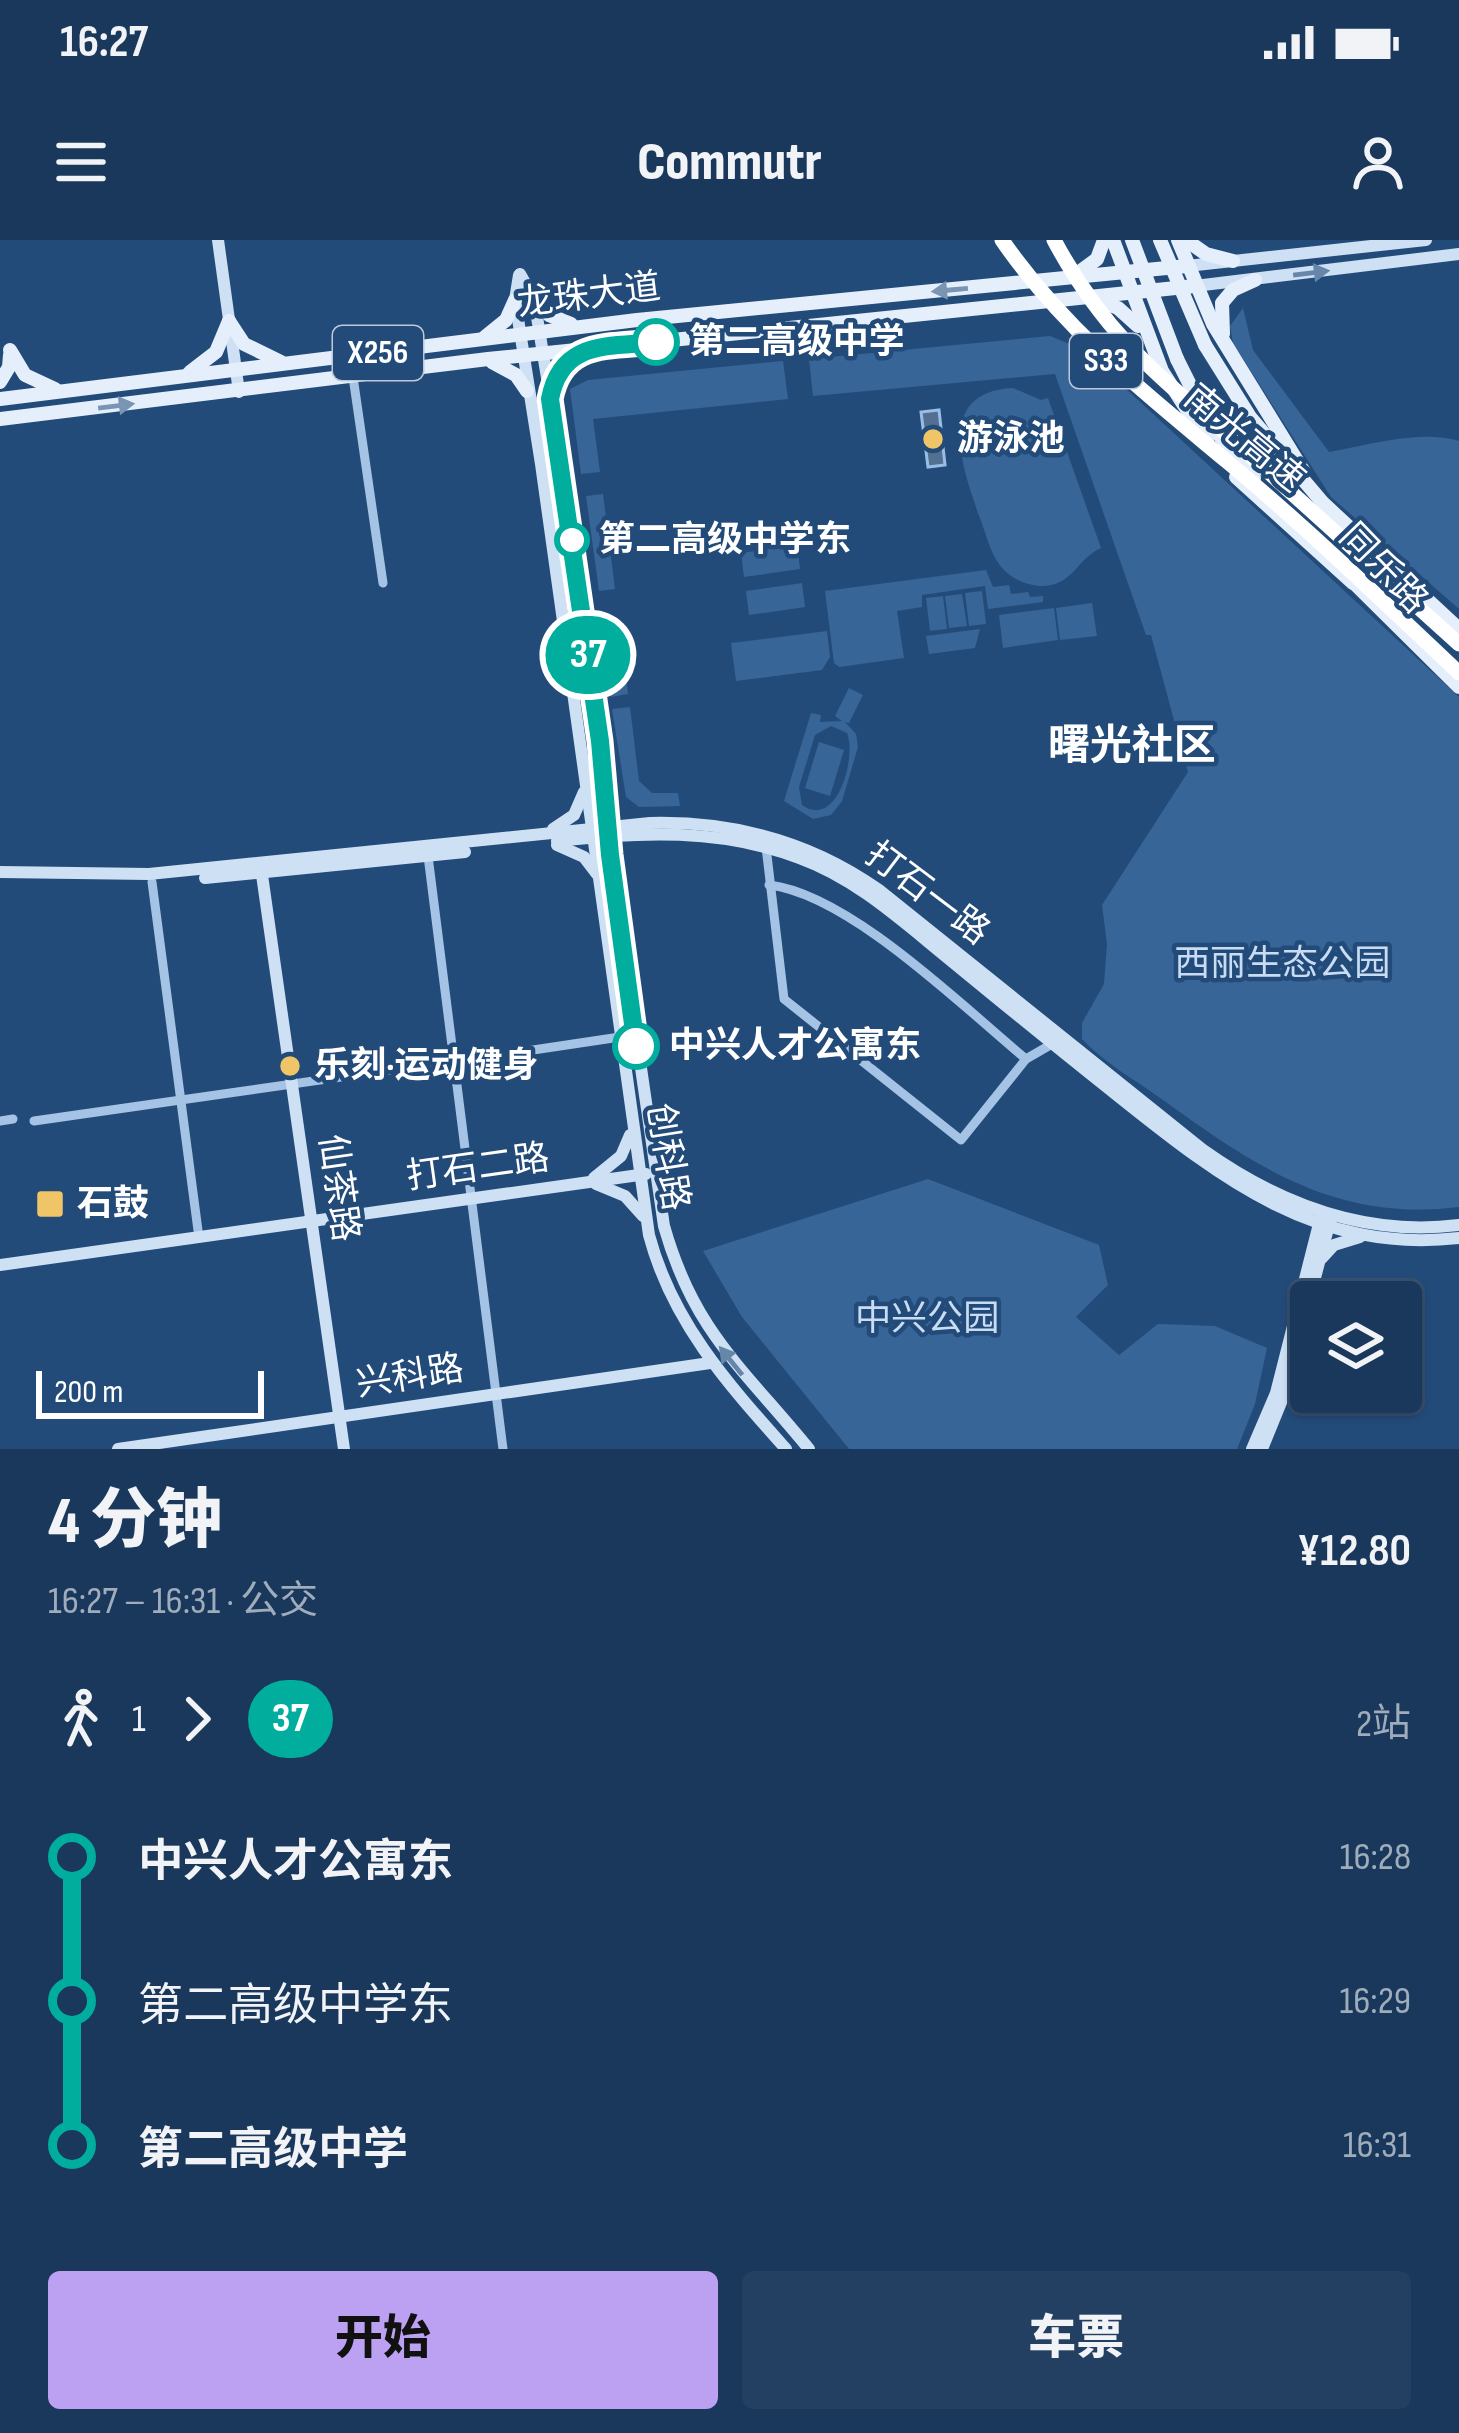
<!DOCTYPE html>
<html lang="zh">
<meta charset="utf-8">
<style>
body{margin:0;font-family:"Sofia Sans Condensed","Noto Sans SC",sans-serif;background:#233f61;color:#f1f3f6;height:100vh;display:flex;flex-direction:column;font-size:45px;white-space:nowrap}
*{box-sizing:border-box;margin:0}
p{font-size:39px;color:#9facbb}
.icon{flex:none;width:66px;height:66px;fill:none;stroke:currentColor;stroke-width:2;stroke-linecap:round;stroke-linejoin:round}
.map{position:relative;height:1209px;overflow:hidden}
.drawer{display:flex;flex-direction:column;background:#1a385b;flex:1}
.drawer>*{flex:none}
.badge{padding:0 24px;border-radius:39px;font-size:42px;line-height:78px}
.buttons{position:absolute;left:1290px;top:1041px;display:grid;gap:24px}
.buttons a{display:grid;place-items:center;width:132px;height:132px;border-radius:12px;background:#1a385b;box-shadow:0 3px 9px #0004,0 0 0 3px #385271;font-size:60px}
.scale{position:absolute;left:36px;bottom:30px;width:228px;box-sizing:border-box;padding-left:12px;border:6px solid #fff;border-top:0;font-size:33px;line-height:42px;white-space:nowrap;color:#fff;-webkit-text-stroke:9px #234b79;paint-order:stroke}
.map>.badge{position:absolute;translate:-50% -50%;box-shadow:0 0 0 6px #fff}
.legs{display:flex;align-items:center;gap:18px;height:132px;padding:0 48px;font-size:39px}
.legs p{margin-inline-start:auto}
.summary{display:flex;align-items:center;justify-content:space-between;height:204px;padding:0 48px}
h1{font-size:66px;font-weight:800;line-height:90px}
.primary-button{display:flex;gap:24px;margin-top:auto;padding:24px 48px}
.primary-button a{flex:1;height:138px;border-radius:12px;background:#bca0f2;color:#111;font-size:48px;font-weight:800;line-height:138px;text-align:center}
.primary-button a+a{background:#233f61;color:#f1f3f6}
ul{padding:0 48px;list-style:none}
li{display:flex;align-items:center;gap:42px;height:144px;font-size:45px}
li i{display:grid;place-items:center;width:18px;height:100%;margin:0 15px;background:currentColor}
li i::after{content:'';width:30px;height:30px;margin:-15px;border:9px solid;border-radius:50%;background:#1a385b}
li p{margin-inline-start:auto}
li:first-child i{background:linear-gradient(#0000 50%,currentColor 0)}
li:last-child i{background:linear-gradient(currentColor 50%,#0000 0)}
.status{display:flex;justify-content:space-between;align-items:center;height:84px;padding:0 60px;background:#1a385b;direction:ltr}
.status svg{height:33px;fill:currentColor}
header{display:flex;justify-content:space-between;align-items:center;height:156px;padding:0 48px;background:#1a385b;font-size:54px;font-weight:800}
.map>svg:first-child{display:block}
</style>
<div class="status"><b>16:27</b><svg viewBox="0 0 49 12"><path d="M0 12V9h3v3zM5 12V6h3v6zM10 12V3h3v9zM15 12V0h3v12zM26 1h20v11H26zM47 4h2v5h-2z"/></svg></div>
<header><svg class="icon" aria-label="menu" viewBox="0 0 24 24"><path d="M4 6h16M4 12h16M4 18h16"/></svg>Commutr<svg class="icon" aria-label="person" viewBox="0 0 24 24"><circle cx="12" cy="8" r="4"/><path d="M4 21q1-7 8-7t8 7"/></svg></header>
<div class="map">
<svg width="1459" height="1209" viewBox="0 0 1459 1209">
<rect width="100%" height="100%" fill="#234b79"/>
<g fill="#376597" fill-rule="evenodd">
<path d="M1243,68L1253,110L1329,212C1368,205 1420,189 1459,201V369L1331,257L1233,103L1230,86Z"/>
<path d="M1050,96L1084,110L1459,457V967C1337,982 1257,928 1163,860C1137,841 1104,823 1082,799V783L1104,744L1107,704L1102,665L1188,532L1151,395H1146L1055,134L813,156L809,119Z"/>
<polygon points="783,121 788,159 593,179 600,232 581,234 570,149 588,140"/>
<path d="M1013,148L1041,160L1048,158L1101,308C1077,318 1073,347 1040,346C1028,345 1015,340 1006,332C990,317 986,292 978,273C962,227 935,152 1013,148Z"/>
<polygon points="552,226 561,257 593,499 589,499 548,227"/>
<polygon points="603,254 615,349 599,351 586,256"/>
<polygon points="797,305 800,329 744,337 741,313"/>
<polygon points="986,330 993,347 1009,345 1011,354 1028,352 1030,357 1043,356 1043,362 988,369 985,346 922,355 922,367 897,371 904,418 839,427 834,423 825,351"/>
<polygon points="802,343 805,367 749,375 746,351"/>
<polygon points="982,351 986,384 969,386 965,353"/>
<polygon points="962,354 967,386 949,388 945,356"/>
<polygon points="943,356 947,389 930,391 926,358"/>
<polygon points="1092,363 1097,396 1060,400 1056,368"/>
<polygon points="1054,368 1058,400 1003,408 999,375"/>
<polygon points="619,380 628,454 611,457 602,382"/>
<polygon points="980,389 975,408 929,414 926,396"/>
<polygon points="827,391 830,417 822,430 736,441 731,403"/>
<path d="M849,448L863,455L849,483L845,482L856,494L858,507L842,561L831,575L813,579L784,561L811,473L821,475L820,482L842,481L835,476ZM831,486L847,493C857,517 837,590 802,565L799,547L815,495Z"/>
<polygon points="630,467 639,541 652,553 678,553 680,566 639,567 626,557 612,469"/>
<polygon points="819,502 844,510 830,556 805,548"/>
<polygon points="928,939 1099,1005 1108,1045 1076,1077 1119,1115 1158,1084 1215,1086 1267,1108 1255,1164 1237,1209 849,1209 742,1077 703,1011"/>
</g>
<polygon fill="#537092" stroke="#99bee5" stroke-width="3" points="939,170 945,225 928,227 921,172"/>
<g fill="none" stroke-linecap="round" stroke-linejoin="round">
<polyline stroke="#44668d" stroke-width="9" stroke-dasharray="9 4.5" stroke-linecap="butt" points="453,821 513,813"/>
<g stroke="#a5c3e4" stroke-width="9">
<polyline points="353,137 383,343"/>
<polyline points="766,607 784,759 961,900 1026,819 1052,804"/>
<polyline points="431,614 428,616 503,1209"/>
<polyline points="152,642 199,998"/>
<path d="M769,645C849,654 963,767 1026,819"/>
<polyline points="513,813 620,797"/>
<polyline points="0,881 13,879"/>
<polyline points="34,881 453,821"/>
</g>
<g stroke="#cee0f4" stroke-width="12">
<polyline points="218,0 239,152"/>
<polyline points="1187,26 1426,0"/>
<path d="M520,34L534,59L565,247L600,501L610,615L664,986C694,1092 743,1128 809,1209"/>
<path d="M519,35L515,60L541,224L649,995C672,1082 728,1144 786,1209"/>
<polyline points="1195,46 1459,14"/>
<polyline points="553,589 574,575 584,552"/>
<path d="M557,601C639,592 721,588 799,618C857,639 902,681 949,719C1005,765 1061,811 1118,856C1222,939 1317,1014 1459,998"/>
<polyline points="557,605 584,617 597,634"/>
<polyline points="261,628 344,1209"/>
<path d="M0,632L149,634L650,583C733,581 811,602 879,650L1203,910C1279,964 1364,997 1459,985"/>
<polyline points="205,638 465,612"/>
<polyline points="594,938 621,916 630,895"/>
<polyline points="596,944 625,956 643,976"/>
<polyline points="1322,1018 1334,1005 1360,997"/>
<polyline points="0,1025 646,934"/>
<polyline points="118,1209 710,1123"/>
<polyline points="1252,1209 1276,1153 1320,980"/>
<polyline points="1262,1209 1284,1155 1330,981"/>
</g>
<g stroke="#e5effc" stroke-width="14">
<polyline points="1113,0 1162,131 1207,201"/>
<polyline points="1178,0 1213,84 1304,232"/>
<polyline points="1186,0 1206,14 1233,21"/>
<polyline points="1074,36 1097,19 1104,0"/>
<polyline points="534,59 549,75 571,84"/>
<polyline points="1097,60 1118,68 1138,86"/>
<polyline points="229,81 244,104 281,122"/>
<polyline points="1223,94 1222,63 1233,50 1255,40"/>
<polyline points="485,97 506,80 515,60"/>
<polyline points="1205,105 1250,177 1323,263 1459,389"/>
<polyline points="10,110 25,135 55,149"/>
<polyline points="1177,119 1203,171"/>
<polyline points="492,122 516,135 527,151"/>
<polyline points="190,132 216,112 229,81"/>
<polyline points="0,142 9,127 10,115"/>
<polyline points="0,159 637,80 1187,26"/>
<polyline points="551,159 558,132 583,112"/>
<polyline points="0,179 488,119 1195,46"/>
<polyline points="1215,190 1254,238"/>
<polyline points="1236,237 1353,343"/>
<polyline points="1348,337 1459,447"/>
</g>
<polyline stroke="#fff" stroke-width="15" points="1222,190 1459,404"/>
<g stroke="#e5effc" stroke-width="14">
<polyline points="1132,0 1177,119"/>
<polyline points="1160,0 1205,105"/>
</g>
<g stroke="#fff" stroke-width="15">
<path d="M1002,0C1064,90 1146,154 1229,223C1309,290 1384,362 1459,433"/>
<path d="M1054,0C1100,86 1149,129 1222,190"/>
</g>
</g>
<defs><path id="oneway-solid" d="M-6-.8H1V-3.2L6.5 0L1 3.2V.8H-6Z" transform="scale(3)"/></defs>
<g fill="#6787aa">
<use href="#oneway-solid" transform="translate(1311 33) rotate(-7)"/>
<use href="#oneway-solid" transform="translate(731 1121) rotate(-129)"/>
</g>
<g fill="#7a95b4">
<use href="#oneway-solid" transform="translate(950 50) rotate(175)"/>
<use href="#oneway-solid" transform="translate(116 166) rotate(-7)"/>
</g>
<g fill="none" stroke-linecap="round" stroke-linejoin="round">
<defs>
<path id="line-1" d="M636,806L610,615L600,501L550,159C561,100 608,107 656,102"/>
</defs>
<use href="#line-1" stroke="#fff" stroke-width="27"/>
<use href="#line-1" stroke="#01ad9c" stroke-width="18"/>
</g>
<g fill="#fff" stroke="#01ad9c" stroke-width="6">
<circle cx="656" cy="102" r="21"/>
<circle cx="572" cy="300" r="15"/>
<circle cx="636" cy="806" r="21"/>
</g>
<g fill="#efc568" stroke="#234b79" stroke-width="4.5">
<circle cx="933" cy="199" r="12"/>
<circle cx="290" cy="826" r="12"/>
<rect x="35" y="949" width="30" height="30" rx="6"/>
</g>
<g text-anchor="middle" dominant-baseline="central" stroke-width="9" stroke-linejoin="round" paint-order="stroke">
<g fill="#234b79" stroke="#bdc9d7" stroke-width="3">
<rect x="333" y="86" width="90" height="54" rx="9"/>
<rect x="1070" y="94" width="72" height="54" rx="9"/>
</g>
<g font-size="33" font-weight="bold" fill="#fff">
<text x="378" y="113">X256</text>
<text x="1106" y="121">S33</text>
</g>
<g font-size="36" fill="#fff" stroke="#234b79">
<text transform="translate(589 56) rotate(-7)">龙珠大道</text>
<text transform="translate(1244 199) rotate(40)">南光高速</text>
<text transform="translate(1383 329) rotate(46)">同乐路</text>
<text transform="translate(927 654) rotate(37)">打石一路</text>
<text transform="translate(667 917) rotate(81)">创科路</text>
<text transform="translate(478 928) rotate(-8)">打石二路</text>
<text transform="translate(338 948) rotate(82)">仙茶路</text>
<text transform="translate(410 1137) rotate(-9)">兴科路</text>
</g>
<g font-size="36" font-weight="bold" fill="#fff" stroke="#234b79" text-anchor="start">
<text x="689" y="102">第二高级中学</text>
<text x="599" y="300">第二高级中学东</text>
<text x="669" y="806">中兴人才公寓东</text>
</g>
<g font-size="36" font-weight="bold" fill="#fff" stroke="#234b79" text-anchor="start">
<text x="957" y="199">游泳池</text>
<text x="314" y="826">乐刻·运动健身</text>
<text x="77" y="964">石鼓</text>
</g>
<g font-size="36" fill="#c8ddf3" stroke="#234b79">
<text x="1282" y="724">西丽生态公园</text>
<text x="927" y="1079">中兴公园</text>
</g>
<g font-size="42" font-weight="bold" fill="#fff" stroke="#234b79">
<text x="1132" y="506">曙光社区</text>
</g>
</g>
</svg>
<div class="buttons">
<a><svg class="icon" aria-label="layers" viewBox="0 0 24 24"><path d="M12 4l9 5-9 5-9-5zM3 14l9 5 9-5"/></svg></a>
</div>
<div class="scale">200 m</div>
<b class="badge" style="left:588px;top:415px;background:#01ad9c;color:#fff">37</b>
</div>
<section class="drawer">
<div class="summary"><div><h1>4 分钟</h1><p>16:27 – 16:31 · 公交</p></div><b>¥12.80</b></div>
<div class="legs"><svg class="icon" aria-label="walk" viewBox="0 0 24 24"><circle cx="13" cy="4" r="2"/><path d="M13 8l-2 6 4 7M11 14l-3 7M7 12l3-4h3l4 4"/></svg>1<svg class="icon" aria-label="forward" viewBox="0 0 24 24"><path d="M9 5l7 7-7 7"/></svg><b class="badge" style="background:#01ad9c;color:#fff">37</b><p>2站</p></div>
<ul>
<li><i style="color:#01ad9c"></i><b>中兴人才公寓东</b><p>16:28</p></li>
<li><i style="color:#01ad9c"></i><span>第二高级中学东</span><p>16:29</p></li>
<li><i style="color:#01ad9c"></i><b>第二高级中学</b><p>16:31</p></li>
</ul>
<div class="primary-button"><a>开始</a><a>车票</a></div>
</section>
